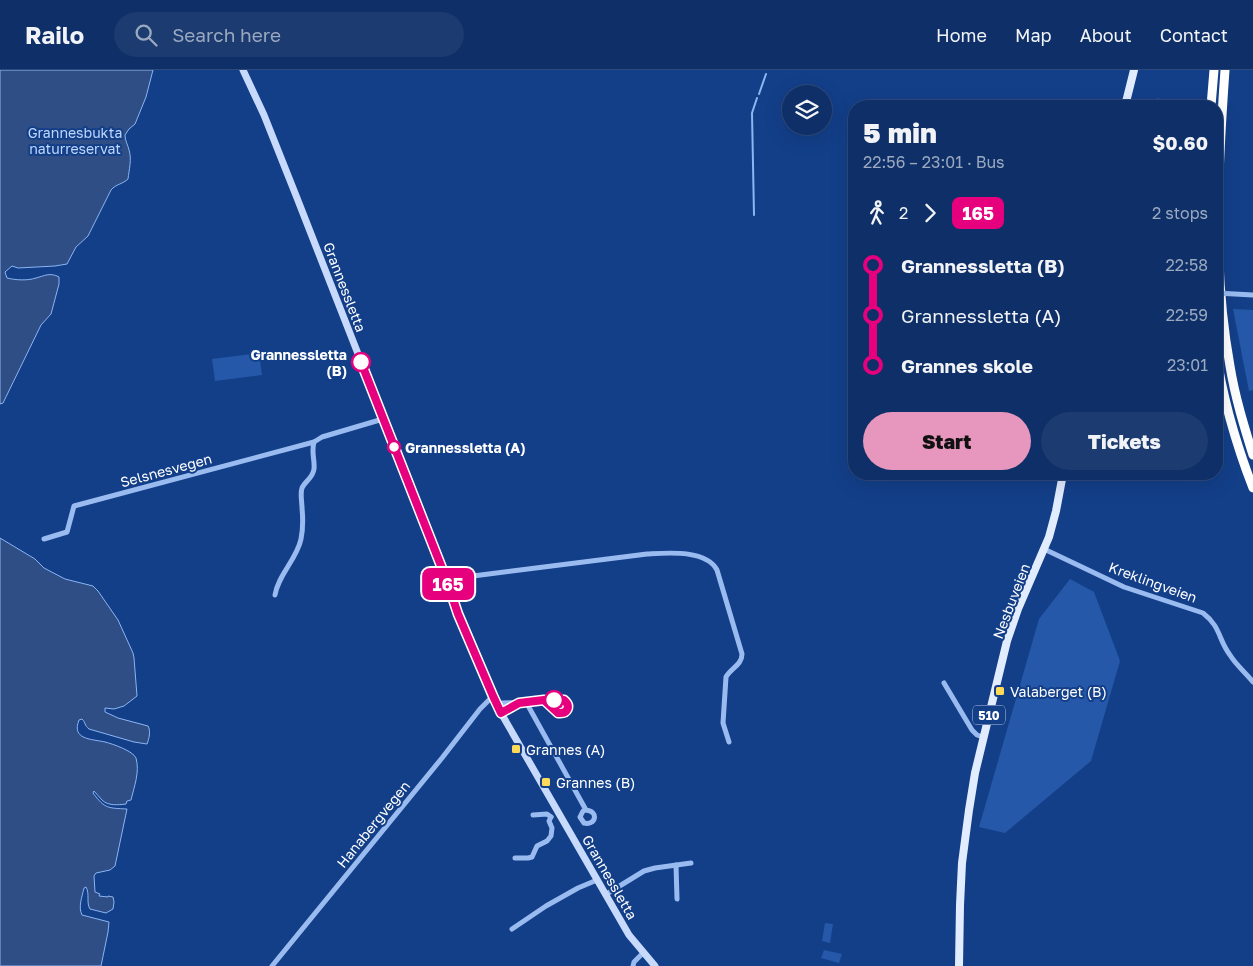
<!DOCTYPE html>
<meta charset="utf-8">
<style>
body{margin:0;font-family:"Golos Text",sans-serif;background:#1c3b70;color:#f1f3f6;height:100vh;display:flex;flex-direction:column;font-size:19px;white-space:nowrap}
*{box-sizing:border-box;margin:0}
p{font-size:16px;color:#9ba9c0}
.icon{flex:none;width:28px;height:28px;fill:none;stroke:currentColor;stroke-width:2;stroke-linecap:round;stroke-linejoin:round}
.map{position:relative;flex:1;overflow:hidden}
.side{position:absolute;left:848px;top:30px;width:375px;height:380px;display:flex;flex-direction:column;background:#0e2f67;border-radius:20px;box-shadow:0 5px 20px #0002,0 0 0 1px #2e4a7b}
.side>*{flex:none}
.badge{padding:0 10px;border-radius:8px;font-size:18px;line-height:32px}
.buttons{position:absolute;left:782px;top:15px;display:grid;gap:10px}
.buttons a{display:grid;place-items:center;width:50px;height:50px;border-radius:50%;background:#0e2f67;box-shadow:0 5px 20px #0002,0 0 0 1px #2e4a7b;font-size:25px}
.map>.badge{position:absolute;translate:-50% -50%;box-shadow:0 0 0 2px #fff}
.legs{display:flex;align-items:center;gap:8px;height:55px;padding:0 15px;font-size:16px}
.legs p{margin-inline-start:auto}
.overview{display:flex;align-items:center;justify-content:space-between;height:85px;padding:0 15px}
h1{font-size:28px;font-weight:800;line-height:38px}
.cta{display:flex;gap:10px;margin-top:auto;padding:10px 15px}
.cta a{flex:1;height:58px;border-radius:30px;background:#e797bd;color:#111;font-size:20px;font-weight:800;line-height:58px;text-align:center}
.cta a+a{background:#1c3b70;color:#f1f3f6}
ul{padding:0 15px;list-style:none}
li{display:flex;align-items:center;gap:18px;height:50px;font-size:19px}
li i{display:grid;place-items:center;width:8px;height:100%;margin:0 6px;background:currentColor}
li i::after{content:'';width:12px;height:12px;margin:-6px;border:4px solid;border-radius:50%;background:#0e2f67}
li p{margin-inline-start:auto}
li:first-child i{background:linear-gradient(#0000 50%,currentColor 0)}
li:last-child i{background:linear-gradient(currentColor 50%,#0000 0)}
header{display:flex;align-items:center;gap:30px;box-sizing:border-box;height:70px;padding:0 25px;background:#0e2f67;border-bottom:1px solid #2e4a7b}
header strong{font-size:24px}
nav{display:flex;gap:28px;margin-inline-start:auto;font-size:18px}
.search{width:350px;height:45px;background:#1c3b70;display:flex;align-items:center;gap:12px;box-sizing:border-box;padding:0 18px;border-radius:28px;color:#9ba9c0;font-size:19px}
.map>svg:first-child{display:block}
</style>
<header>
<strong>Railo</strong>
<div class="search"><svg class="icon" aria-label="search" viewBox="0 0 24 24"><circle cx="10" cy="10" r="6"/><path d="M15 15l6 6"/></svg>Search here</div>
<nav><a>Home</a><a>Map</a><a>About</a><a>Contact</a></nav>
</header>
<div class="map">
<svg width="1253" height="896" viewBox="0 0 1253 896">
<rect width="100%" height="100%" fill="#133f89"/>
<g fill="#2558a8">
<polygon points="1157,28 1183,36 1154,36"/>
<polygon points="1233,239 1253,240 1253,320 1249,321"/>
<polygon points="259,283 262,305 215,311 212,289"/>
<polygon points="1070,509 1094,522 1120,591 1091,691 1005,763 979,757 1039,549"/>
<polygon points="825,853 833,854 830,873 822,871"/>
<polygon points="824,880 842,884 839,893 821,888"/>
</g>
<g fill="#2e4e85" stroke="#8bb5f3">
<path d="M0,0H153L146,27L135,54L129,59L125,65C125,71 128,75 129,80C132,89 129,100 128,109C123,114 116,114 111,120L88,166L76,177L67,194L55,196L18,198L12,196L5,202L7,208C15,210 27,211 36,208C44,206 50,202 59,207V214L51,244L41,255L3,333L0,334Z"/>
<path d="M0,468L35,489L44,498L65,509L93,516L98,521L118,550L133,583L134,588L137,626L124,636L114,639L105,638V642L118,648L148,656C151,661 149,669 147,674L134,672L89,659C84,655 86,653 82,649L79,650C71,670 92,669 105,672C113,674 133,681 136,688C140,702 134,717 131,730L127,731L126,734C118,735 108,736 102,730C99,727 97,724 94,721L93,723C105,739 108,738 127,739L115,796L110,800L96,803L94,806L95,822L100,824L99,826L108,827V826L113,827L114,832L113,839L106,843L90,839C86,833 90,824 86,817L84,818C82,827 78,837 82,845L109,852L108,862L101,896H0Z"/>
</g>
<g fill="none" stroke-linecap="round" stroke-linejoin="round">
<g stroke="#8bb5f3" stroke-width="2">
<polyline points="759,24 766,4"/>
<polyline points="754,145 752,43 757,28"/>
</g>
<g stroke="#99bbf0" stroke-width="5">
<polyline points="44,469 67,462 74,436 314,372"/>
<path d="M1044,479L1124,517L1203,543C1221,557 1218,569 1230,585C1236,595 1246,603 1253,612"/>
<path d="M447,511L454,509L473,506L647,484C666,483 706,479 717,500L742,584C742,595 731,598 726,607L723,653L729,672"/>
<path d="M275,525C278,505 297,489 301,469C303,459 303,448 302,438C302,432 300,424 302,418C305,411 313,408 314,399C315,390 311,382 314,372L322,367L383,349"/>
<polyline points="944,613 972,660 977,665 983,667"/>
<path d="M526,632L586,740C599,741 596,756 584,753L580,747L583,741L586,740"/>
<path d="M497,634C505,632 512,633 520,633C535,631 549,630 564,629C570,636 568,644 558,643L544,630"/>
<polyline points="501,643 519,633"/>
<polyline points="533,745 547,744 551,747"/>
<polyline points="515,788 528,788 532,787 537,776 547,771 551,766 552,758 549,751 551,747"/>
<polyline points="676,795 677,829"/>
<polyline points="605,825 644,801 655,798 691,793"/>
<polyline points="512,859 546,836 578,818 597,810"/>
<polyline points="272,896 442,688 480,639 493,626"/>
<polyline points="633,896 634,892 643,883"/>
</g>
<polyline stroke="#c7dafb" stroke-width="7" points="243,0 264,45 297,128 447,511 458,544 493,626 501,643 629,865 655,896"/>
<g stroke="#e2ecff" stroke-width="8">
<polyline points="1125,36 1134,0"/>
<polyline points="959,896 960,835 962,793 969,740 975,703 1007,571 1018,539 1049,467 1056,441 1063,404"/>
</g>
<g stroke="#fff" stroke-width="9">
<path d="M1225,0C1218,99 1212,198 1230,296C1235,327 1244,356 1253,385"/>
<polyline points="1211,36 1214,0"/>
<path d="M1216,283C1223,329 1236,374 1253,418"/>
</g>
<polyline stroke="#99bbf0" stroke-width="5" points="1216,223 1253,225"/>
</g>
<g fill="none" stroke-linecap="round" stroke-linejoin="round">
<defs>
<path id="line-1" d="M361,292L447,511L458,544L493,626L501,643L519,633L544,630L558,643C568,644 571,636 564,630H554"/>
</defs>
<use href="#line-1" stroke="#fff" stroke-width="11"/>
<use href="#line-1" stroke="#e6007e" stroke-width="8"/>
</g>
<g fill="#fff" stroke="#e6007e" stroke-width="2.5">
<circle cx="361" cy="292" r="9"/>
<circle cx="394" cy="377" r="6"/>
<circle cx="554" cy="630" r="9"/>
</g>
<g fill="#ffd958" stroke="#133f89" stroke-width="2">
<rect x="995" y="616" width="10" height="10" rx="2.5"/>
<rect x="511" y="674" width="10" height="10" rx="2.5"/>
<rect x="541" y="707" width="10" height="10" rx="2.5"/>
</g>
<g text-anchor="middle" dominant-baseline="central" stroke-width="4" stroke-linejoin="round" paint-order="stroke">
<rect fill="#133f89" stroke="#b8c5dc" stroke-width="1" x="973" y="635.5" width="32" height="19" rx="4"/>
<g font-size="12" font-weight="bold" fill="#fff">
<text x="989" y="645">510</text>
</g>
<g font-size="14" fill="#bfd7fc" stroke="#133f89">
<text x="75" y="62">Grannesbukta<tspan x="75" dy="16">naturreservat</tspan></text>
</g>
<g font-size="14" fill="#fff" stroke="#133f89">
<text transform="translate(345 217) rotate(69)">Grannessletta</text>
<text transform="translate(166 400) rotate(-15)">Selsnesvegen</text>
<text transform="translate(1153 512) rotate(20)">Kreklingveien</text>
<text transform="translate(1011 531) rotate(-69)">Nesbuveien</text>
<text transform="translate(373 754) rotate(-51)">Hanabergvegen</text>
<text transform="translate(610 807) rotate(60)">Grannessletta</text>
</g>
<g font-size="14" font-weight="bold" fill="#fff" stroke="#133f89" text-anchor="end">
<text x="347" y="284">Grannessletta<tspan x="347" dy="16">(B)</tspan></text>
<text x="405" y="377" text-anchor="start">Grannessletta (A)</text>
</g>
<g font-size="14" fill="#fff" stroke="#133f89" text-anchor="start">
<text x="1010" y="621">Valaberget (B)</text>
<text x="526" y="679">Grannes (A)</text>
<text x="556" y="712">Grannes (B)</text>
</g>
</g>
</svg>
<div class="buttons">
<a><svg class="icon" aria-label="layers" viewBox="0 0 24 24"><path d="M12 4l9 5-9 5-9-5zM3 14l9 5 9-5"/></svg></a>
</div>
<b class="badge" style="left:448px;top:514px;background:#e6007e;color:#fff">165</b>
<section class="side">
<div class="overview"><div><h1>5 min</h1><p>22:56 – 23:01 · Bus</p></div><b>$0.60</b></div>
<div class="legs"><svg class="icon" aria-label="walk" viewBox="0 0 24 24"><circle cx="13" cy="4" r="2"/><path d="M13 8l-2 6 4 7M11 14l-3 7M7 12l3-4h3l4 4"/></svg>2<svg class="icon" aria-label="forward" viewBox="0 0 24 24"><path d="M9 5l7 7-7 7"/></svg><b class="badge" style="background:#e6007e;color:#fff">165</b><p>2 stops</p></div>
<ul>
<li><i style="color:#e6007e"></i><b>Grannessletta (B)</b><p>22:58</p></li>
<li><i style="color:#e6007e"></i><span>Grannessletta (A)</span><p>22:59</p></li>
<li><i style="color:#e6007e"></i><b>Grannes skole</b><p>23:01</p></li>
</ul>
<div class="cta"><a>Start</a><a>Tickets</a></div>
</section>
</div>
